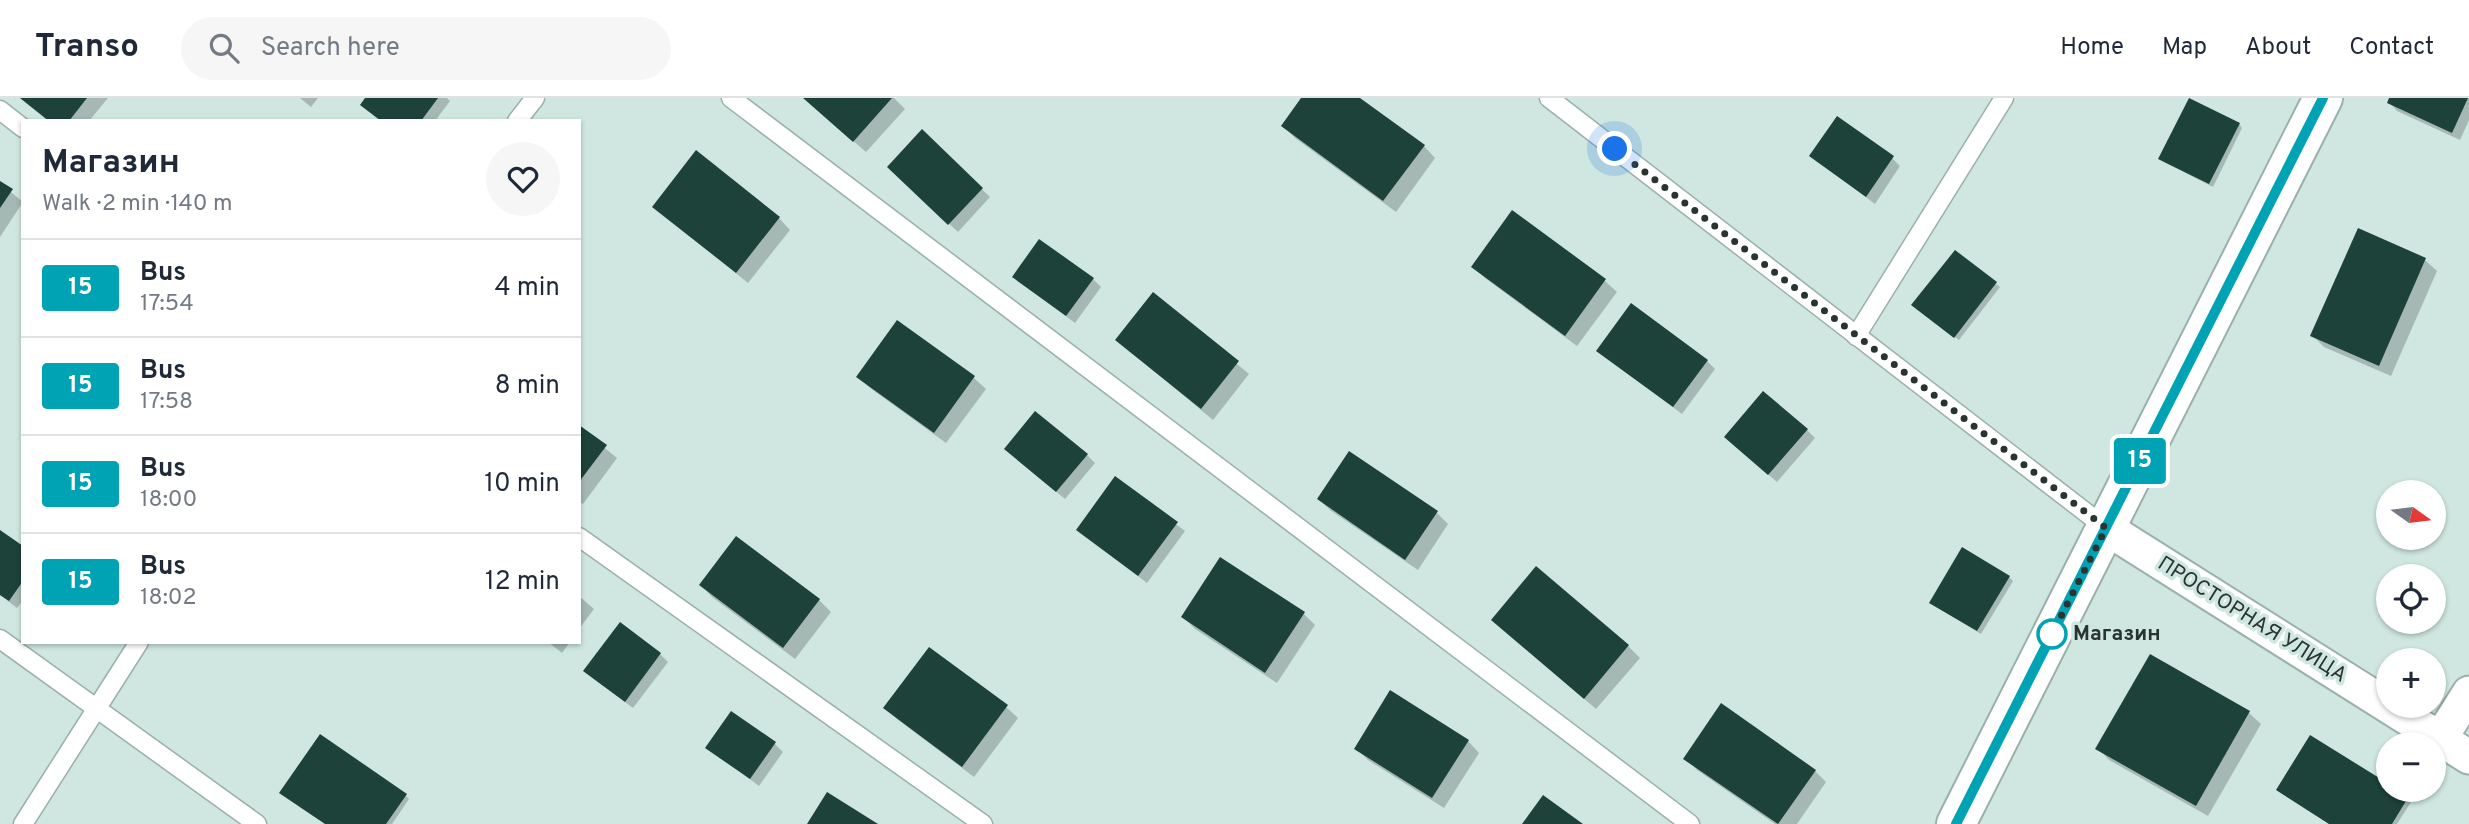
<!DOCTYPE html>
<meta charset="utf-8">
<style>
body{margin:0;font-family:Overpass,sans-serif;background:#f6f6f7;color:#1f2937;height:100vh;display:flex;flex-direction:column;font-size:26px;white-space:nowrap}
*{box-sizing:border-box;margin:0}
p{font-size:23px;color:#747a83}
.icon{flex:none;width:38px;height:38px;fill:none;stroke:currentColor;stroke-width:2;stroke-linecap:round;stroke-linejoin:round}
.map{position:relative;flex:1;overflow:hidden}
.drawer{position:absolute;left:21px;top:21px;width:560px;height:525px;display:flex;flex-direction:column;background:#fff;border-radius:0px;box-shadow:0 2px 5px #0004}
.drawer>*{flex:none}
.badge{padding:0 14px;border-radius:5px;font-size:24px;line-height:46px}
.needle{width:46px;rotate:104deg}
.tools{position:absolute;left:2376px;top:382px;display:grid;gap:14px}
.tools a{display:grid;place-items:center;width:70px;height:70px;border-radius:50%;background:#fff;box-shadow:0 2px 5px #0004;font-size:35px}
.you{position:absolute;width:35px;height:35px;margin:-18px;border:5px solid #fff;border-radius:50%;background:#1a73e8;box-shadow:0 0 0 10px #1a73e833}
.map>.badge{position:absolute;translate:-50% -50%;box-shadow:0 0 0 4px #fff}
.round{display:grid;place-items:center;flex:none;width:74px;height:74px;border-radius:37px;background:#f6f6f7}
.overview{display:flex;align-items:center;justify-content:space-between;height:119px;padding:0 21px}
h1{font-size:33px;font-weight:700;line-height:52px}
ul{padding:0;list-style:none}
li{display:flex;align-items:center;gap:21px;height:98px;padding:0 21px;border-top:2px solid #e0e1e3}
li div{flex:1}
li b{display:block;font-size:26px}
li em{font-style:normal}
li .badge{min-width:77px;font-weight:700;text-align:center}
header{display:flex;align-items:center;gap:42px;box-sizing:border-box;height:98px;padding:0 35px;background:#fff;border-bottom:2px solid #e0e1e3}
header strong{font-size:33px}
nav{display:flex;gap:38px;margin-inline-start:auto;font-size:24px}
.search{width:490px;height:63px;background:#f6f6f7;display:flex;align-items:center;gap:18px;box-sizing:border-box;padding:0 24px;border-radius:38px;color:#747a83;font-size:26px}
.map>svg:first-child{display:block}
</style>
<header>
<strong>Transo</strong>
<div class="search"><svg class="icon" aria-label="search" viewBox="0 0 24 24"><circle cx="10" cy="10" r="6"/><path d="M15 15l6 6"/></svg>Search here</div>
<nav><a>Home</a><a>Map</a><a>About</a><a>Contact</a></nav>
</header>
<div class="map">
<svg width="2469" height="726" viewBox="0 0 2469 726">
<rect width="100%" height="100%" fill="#cfe7e0"/>
<g fill="#0003">
<polygon points="20,0 108,0 89,23 48,23"/>
<polygon points="300,0 318,0 311,9"/>
<polygon points="367,0 447,0 450,3 435,23 381,23"/>
<polygon points="804,0 894,0 905,11 866,54"/>
<polygon points="1303,0 1357,0 1424,48 1435,60 1396,114 1295,40 1283,28"/>
<polygon points="2391,0 2469,0 2469,22 2460,42 2397,13 2389,4"/>
<polygon points="2239,26 2242,30 2213,89 2164,64"/>
<polygon points="922,34 990,99 958,134 889,69"/>
<polygon points="1811,58 1892,60 1900,68 1875,106"/>
<polygon points="0,85 23,104 0,139"/>
<polygon points="654,108 779,120 790,132 748,185"/>
<polygon points="1513,115 1605,183 1617,194 1577,248 1485,180 1474,169"/>
<polygon points="1955,154 2000,189 1959,242 1917,211"/>
<polygon points="2425,162 2437,173 2391,278 2324,249 2312,237"/>
<polygon points="1014,179 1093,181 1101,189 1075,225"/>
<polygon points="1153,196 1249,276 1213,322 1117,242"/>
<polygon points="897,224 974,280 986,291 946,345 870,290 858,279"/>
<polygon points="1607,260 1707,263 1715,271 1682,316"/>
<polygon points="579,329 617,360 583,406 579,404"/>
<polygon points="1807,332 1815,340 1777,384 1734,347"/>
<polygon points="1350,355 1437,415 1448,426 1418,472 1330,412 1319,401"/>
<polygon points="1087,357 1095,365 1065,401 1014,359"/>
<polygon points="1116,380 1185,433 1147,485 1078,432"/>
<polygon points="0,434 23,451 23,502 17,510 0,497"/>
<polygon points="736,440 819,502 831,514 795,561 712,499 701,487"/>
<polygon points="2009,479 2013,483 1981,536 1935,508"/>
<polygon points="579,498 594,511 579,531"/>
<polygon points="1304,516 1315,527 1277,585 1195,531 1183,519"/>
<polygon points="1505,533 1628,548 1640,560 1596,611"/>
<polygon points="548,544 570,544 562,555"/>
<polygon points="660,556 668,564 633,610 594,581"/>
<polygon points="2150,558 2249,615 2261,626 2208,718 2109,662 2098,650"/>
<polygon points="1006,609 1018,620 974,679 897,621 885,610"/>
<polygon points="1468,643 1479,655 1444,710 1368,662 1356,650"/>
<polygon points="775,646 783,654 759,688 707,649"/>
<polygon points="1686,660 1815,673 1826,684 1797,726 1775,726 1697,672"/>
<polygon points="2389,691 2411,704 2397,726 2330,726 2278,692"/>
<polygon points="405,697 409,701 392,726 326,726"/>
</g>
<g fill="#1c423a">
<polygon points="20,0 87,0 69,23 49,23"/>
<polygon points="365,0 438,0 421,23 381,23 360,7"/>
<polygon points="803,0 892,0 853,44"/>
<polygon points="1301,0 1360,0 1425,47 1383,103 1281,28"/>
<polygon points="2189,0 2240,25 2209,86 2158,61"/>
<polygon points="2389,0 2468,0 2452,35 2387,5"/>
<polygon points="1837,18 1894,58 1866,99 1809,58"/>
<polygon points="922,31 983,90 948,127 887,69"/>
<polygon points="696,52 780,119 736,175 652,109"/>
<polygon points="0,83 13,91 0,110"/>
<polygon points="1512,112 1606,181 1565,238 1471,169"/>
<polygon points="2358,130 2426,160 2379,268 2310,238"/>
<polygon points="1039,141 1094,180 1066,218 1012,179"/>
<polygon points="1955,152 1997,184 1954,240 1911,207"/>
<polygon points="1153,194 1239,263 1201,311 1115,242"/>
<polygon points="1631,205 1708,262 1673,309 1596,253"/>
<polygon points="897,222 975,278 934,335 856,279"/>
<polygon points="1763,293 1808,331 1768,377 1724,339"/>
<polygon points="1035,313 1088,356 1056,394 1004,351"/>
<polygon points="579,327 607,347 579,384"/>
<polygon points="1349,353 1438,413 1405,462 1317,401"/>
<polygon points="1115,378 1178,424 1138,478 1076,432"/>
<polygon points="0,432 23,448 23,483 9,503 0,497"/>
<polygon points="736,438 820,501 783,550 699,487"/>
<polygon points="1962,449 2010,478 1977,533 1929,505"/>
<polygon points="1220,459 1305,514 1265,575 1181,519"/>
<polygon points="1536,468 1629,547 1584,601 1491,522"/>
<polygon points="620,524 661,555 625,604 583,573"/>
<polygon points="929,549 1008,607 962,669 883,610"/>
<polygon points="2150,556 2250,613 2196,708 2095,651"/>
<polygon points="1390,592 1469,642 1432,700 1354,651"/>
<polygon points="1721,605 1816,672 1778,726 1683,661"/>
<polygon points="731,613 776,644 750,681 705,650"/>
<polygon points="320,636 407,696 386,726 325,726 279,695"/>
<polygon points="2310,637 2389,686 2389,691 2397,691 2409,698 2392,726 2329,726 2276,692"/>
<polygon points="827,694 878,726 807,726"/>
<polygon points="1543,697 1583,726 1522,726"/>
</g>
<g fill="none" stroke-linecap="round" stroke-linejoin="round">
<defs>
<g id="lane">
<polyline points="731,0 1690,726"/>
<polyline points="1549,0 2106,430"/>
<polyline points="0,12 23,30"/>
<polyline points="517,23 535,0"/>
<polyline points="1856,238 2004,0"/>
<polyline points="579,439 983,726"/>
<polyline points="0,541 257,726"/>
<polyline points="23,726 139,544"/>
</g>
<g id="street">
<polyline points="2106,430 2469,659"/>
<polyline points="2440,641 2469,595"/>
</g>
<polyline id="secondary" points="1956,726 2323,0"/>
</defs>
<use href="#lane" stroke="#9ab0aa" stroke-width="21"/>
<use href="#street" stroke="#9ab0aa" stroke-width="37"/>
<use href="#secondary" stroke="#9ab0aa" stroke-width="42"/>
<use href="#lane" stroke="#fff" stroke-width="18"/>
<use href="#street" stroke="#fff" stroke-width="33"/>
<use href="#secondary" stroke="#fff" stroke-width="38"/>
</g>
<g fill="none" stroke-linecap="round" stroke-linejoin="round">
<defs>
<polyline id="line" points="1956,726 2323,0"/>
</defs>
<use href="#line" stroke="#fff" stroke-width="16"/>
<use href="#line" stroke="#00a3b4" stroke-width="10"/>
<polyline stroke="#293330" stroke-width="7" stroke-dasharray="0 12.6" points="1615,51 2106,430 2052,536"/>
</g>
<circle fill="#fff" stroke="#00a3b4" stroke-width="3.5" cx="2052" cy="536" r="14"/>
<g text-anchor="middle" dominant-baseline="central" stroke-width="7" stroke-linejoin="round" paint-order="stroke">
<g font-size="21" fill="#293330" stroke="#cfe7e0">
<text transform="translate(2252 522) rotate(32)">ПРОСТОРНАЯ УЛИЦА</text>
</g>
<g font-size="21" font-weight="bold" fill="#293330" stroke="#cfe7e0" text-anchor="start">
<text x="2073" y="536">Магазин</text>
</g>
</g>
</svg>
<div class="tools">
<a><svg class="needle" viewBox="-14 -14 28 28"><path d="M0-13l5 13h-10z" fill="#e53935"/><path d="M0 13l5-13h-10z" fill="#747a83"/></svg></a>
<a><svg class="icon" aria-label="locate" viewBox="0 0 24 24"><circle cx="12" cy="12" r="6"/><path d="M12 2v4M12 18v4M2 12h4M18 12h4"/></svg></a>
<a>+</a>
<a>−</a>
</div>
<div class="you" style="left:1615px;top:51px"></div>
<b class="badge" style="left:2140px;top:363px;background:#00a3b4;color:#fff">15</b>
<section class="drawer">
<div class="overview"><div><h1>Магазин</h1><p>Walk · 2 min · 140 m</p></div><a class="round"><svg class="icon" aria-label="heart" viewBox="0 0 24 24"><path d="M12 20l-8-8c-3-5 5-10 8-4 3-6 11-1 8 4z"/></svg></a></div>
<ul>
<li><span class="badge" style="background:#00a3b4;color:#fff">15</span><div><b>Bus</b><p>17:54</p></div><em>4 min</em></li>
<li><span class="badge" style="background:#00a3b4;color:#fff">15</span><div><b>Bus</b><p>17:58</p></div><em>8 min</em></li>
<li><span class="badge" style="background:#00a3b4;color:#fff">15</span><div><b>Bus</b><p>18:00</p></div><em>10 min</em></li>
<li><span class="badge" style="background:#00a3b4;color:#fff">15</span><div><b>Bus</b><p>18:02</p></div><em>12 min</em></li>
</ul>
</section>
</div>
